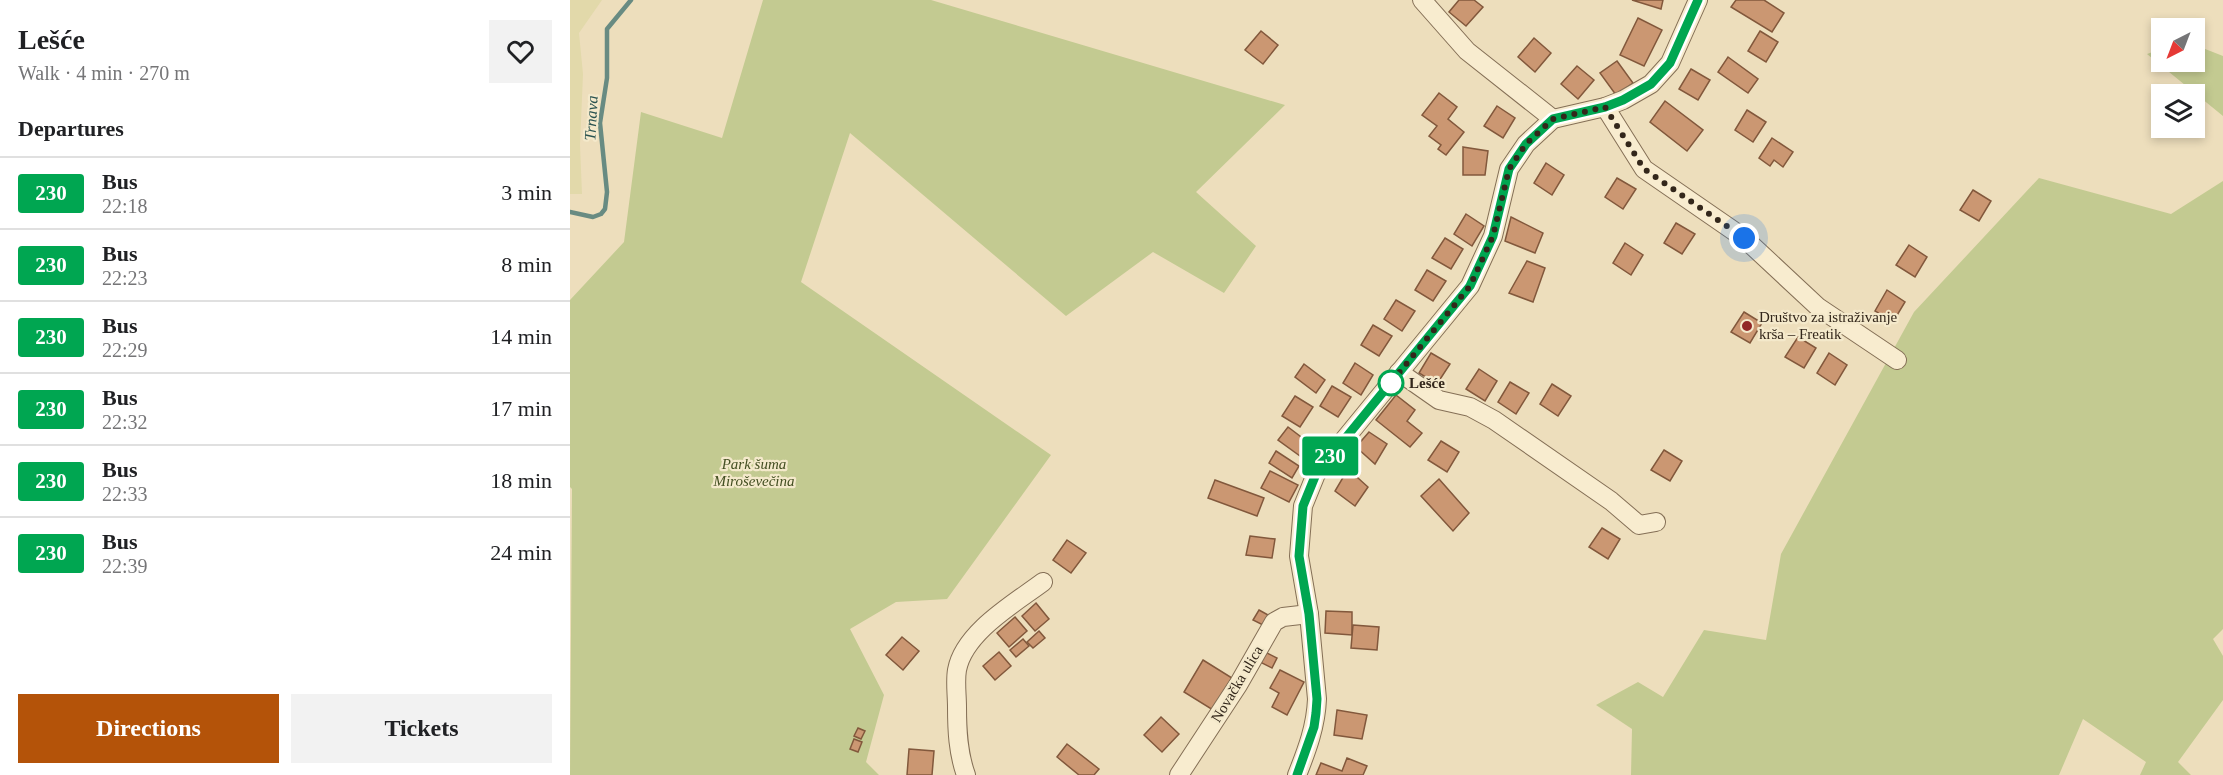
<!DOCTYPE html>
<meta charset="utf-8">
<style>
body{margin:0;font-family:"Times New Roman",serif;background:#f2f2f2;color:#202124;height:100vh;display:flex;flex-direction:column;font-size:22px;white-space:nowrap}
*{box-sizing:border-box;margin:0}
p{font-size:20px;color:#757577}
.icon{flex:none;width:33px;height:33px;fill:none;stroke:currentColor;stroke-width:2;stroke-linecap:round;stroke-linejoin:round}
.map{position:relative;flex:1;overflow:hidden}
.side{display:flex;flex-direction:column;background:#fff;width:570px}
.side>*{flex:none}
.badge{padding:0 12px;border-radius:4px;font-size:21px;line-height:39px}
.needle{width:39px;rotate:222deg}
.tools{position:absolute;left:1581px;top:18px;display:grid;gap:12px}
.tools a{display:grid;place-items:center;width:54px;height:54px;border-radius:0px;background:#fff;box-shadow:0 3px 9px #0003;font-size:30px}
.you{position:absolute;width:30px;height:30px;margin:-15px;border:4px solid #fff;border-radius:50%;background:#1a73e8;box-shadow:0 0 0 9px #1a73e833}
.map>.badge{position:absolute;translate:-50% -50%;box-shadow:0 0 0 3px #fff}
h2{padding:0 18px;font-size:22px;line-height:54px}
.round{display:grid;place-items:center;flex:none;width:63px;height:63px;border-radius:0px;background:#f2f2f2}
.headline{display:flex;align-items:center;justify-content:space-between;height:102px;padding:0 18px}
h1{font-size:28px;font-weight:700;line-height:45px}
.button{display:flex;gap:12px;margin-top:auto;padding:12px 18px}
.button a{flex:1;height:69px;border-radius:0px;background:#b45309;color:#fff;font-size:24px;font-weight:700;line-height:69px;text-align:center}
.button a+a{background:#f2f2f2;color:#202124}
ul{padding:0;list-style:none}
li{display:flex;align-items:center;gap:18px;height:72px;padding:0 18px;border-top:2px solid #e0e0e0}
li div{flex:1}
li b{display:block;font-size:22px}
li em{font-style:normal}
li .badge{min-width:66px;font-weight:700;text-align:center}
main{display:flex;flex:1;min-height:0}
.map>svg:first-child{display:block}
</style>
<main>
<section class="side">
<div class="headline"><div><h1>Lešće</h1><p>Walk · 4 min · 270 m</p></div><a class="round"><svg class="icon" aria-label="heart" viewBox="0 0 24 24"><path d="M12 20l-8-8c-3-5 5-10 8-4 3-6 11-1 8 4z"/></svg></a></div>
<h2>Departures</h2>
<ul>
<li><span class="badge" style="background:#00a651;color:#fff">230</span><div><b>Bus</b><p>22:18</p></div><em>3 min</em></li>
<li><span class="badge" style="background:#00a651;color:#fff">230</span><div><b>Bus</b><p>22:23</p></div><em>8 min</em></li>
<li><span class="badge" style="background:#00a651;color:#fff">230</span><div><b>Bus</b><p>22:29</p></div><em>14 min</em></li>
<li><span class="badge" style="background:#00a651;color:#fff">230</span><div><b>Bus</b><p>22:32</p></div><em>17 min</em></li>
<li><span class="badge" style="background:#00a651;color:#fff">230</span><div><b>Bus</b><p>22:33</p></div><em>18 min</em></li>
<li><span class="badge" style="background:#00a651;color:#fff">230</span><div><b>Bus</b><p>22:39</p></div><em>24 min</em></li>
</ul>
<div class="button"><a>Directions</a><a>Tickets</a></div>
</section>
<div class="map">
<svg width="1653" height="775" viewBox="0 0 1653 775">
<rect width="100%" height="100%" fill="#eddebc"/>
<polygon fill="#e2d9aa" points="0,0 32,0 9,33 13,74 10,145 12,194 0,194"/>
<g fill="#c3ca91">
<polygon points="193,0 361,0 715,105 626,192 686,246 654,293 583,252 496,316 280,133 231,282 481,455 377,599 326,602 280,629 314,695 296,762 309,775 0,775 2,489 0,487 0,300 54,242 71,112 152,138"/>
<polygon points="1625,45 1653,56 1653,116 1577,54 1591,49 1592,62 1624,62"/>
<polygon points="1469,178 1601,214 1653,181 1653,629 1643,639 1653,656 1653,700 1608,762 1621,775 1570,775 1576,762 1513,719 1489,775 1061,775 1062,729 1026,705 1068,682 1093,697 1134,630 1196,640 1211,554 1344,312"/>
</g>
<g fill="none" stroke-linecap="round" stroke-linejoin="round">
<polyline stroke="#688b82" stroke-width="4.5" points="0,212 23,217 31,214 35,209 37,192 30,123 37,78 37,29 61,0"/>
</g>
<g fill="#cb9772" stroke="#82583c" stroke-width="1.5">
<polygon points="889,0 904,0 913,7 896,26 879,12"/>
<polygon points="1062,0 1093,0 1091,9"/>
<polygon points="1166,0 1194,0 1214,13 1202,32 1161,7"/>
<polygon points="1068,18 1092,30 1074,66 1050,55"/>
<polygon points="691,31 708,45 693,64 675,50"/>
<polygon points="1190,31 1208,42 1196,62 1178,51"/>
<polygon points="964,38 981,53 965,72 948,57"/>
<polygon points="1158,57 1188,79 1178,93 1148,72"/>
<polygon points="1047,61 1063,83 1046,95 1030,73"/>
<polygon points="1007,66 1024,80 1008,99 991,84"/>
<polygon points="1121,69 1140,80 1128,100 1109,89"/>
<polygon points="869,93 887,107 878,119 894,132 876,155 868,149 871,145 859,136 867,126 852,115"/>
<polygon points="1095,101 1133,130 1117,151 1080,122"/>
<polygon points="927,106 945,118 933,138 914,126"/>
<polygon points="1177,110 1196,122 1183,142 1165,130"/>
<polygon points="1202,138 1223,152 1213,167 1204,160 1200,166 1189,158"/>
<polygon points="893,147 918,151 915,175 893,175"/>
<polygon points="976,163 994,175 982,195 964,183"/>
<polygon points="1047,178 1066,189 1053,209 1035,197"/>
<polygon points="1403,190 1421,201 1409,221 1390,210"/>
<polygon points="896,214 914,226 902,246 884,234"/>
<polygon points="941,217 973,233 965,253 935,241"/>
<polygon points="1106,223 1125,234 1112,254 1094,243"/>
<polygon points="875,238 893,249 881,269 862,258"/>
<polygon points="1055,243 1073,255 1061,275 1043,263"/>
<polygon points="1339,245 1357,257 1345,277 1326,265"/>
<polygon points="957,261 975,268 963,302 939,293"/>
<polygon points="857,270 876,281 863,301 845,290"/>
<polygon points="1317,290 1335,302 1323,322 1305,311"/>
<polygon points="826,300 845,311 832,331 814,319"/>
<polygon points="1174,312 1192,323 1180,343 1161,332"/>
<polygon points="803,325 822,336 809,356 791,345"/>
<polygon points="1228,337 1246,348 1234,368 1215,357"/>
<polygon points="861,353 880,364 867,384 849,373"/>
<polygon points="1259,353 1277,365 1265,385 1247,373"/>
<polygon points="785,363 803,375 791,395 773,383"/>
<polygon points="734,364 755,380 746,393 725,377"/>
<polygon points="909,369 927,381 915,401 896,389"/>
<polygon points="940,382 959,393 946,414 928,402"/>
<polygon points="982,384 1001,396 988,416 970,404"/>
<polygon points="762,386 781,397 768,417 750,406"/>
<polygon points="826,395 845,410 837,421 852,433 840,447 806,420"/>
<polygon points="725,396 743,407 730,427 712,416"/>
<polygon points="718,427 739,443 730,456 708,440"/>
<polygon points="799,432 817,444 805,464 786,447"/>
<polygon points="871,441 889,452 877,472 858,460"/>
<polygon points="1094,450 1112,461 1100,481 1081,470"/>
<polygon points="706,451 729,466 722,478 699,463"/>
<polygon points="778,469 798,487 785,506 765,491"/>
<polygon points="700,471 728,485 719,502 691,488"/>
<polygon points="869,479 899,513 883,531 851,496"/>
<polygon points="645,480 694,498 687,516 638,498"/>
<polygon points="1032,528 1050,539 1038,559 1019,547"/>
<polygon points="680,536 705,539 702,558 676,555"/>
<polygon points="497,540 516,553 501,573 483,560"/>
<polygon points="466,603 479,619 465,631 452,616"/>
<polygon points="689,610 700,616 695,626 683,620"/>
<polygon points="756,611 782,612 782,635 755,633"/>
<polygon points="445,617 457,631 439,647 427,633"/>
<polygon points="783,625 809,627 807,650 781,648"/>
<polygon points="469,631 475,638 463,648 457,642"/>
<polygon points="332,637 349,651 333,670 316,655"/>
<polygon points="453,639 459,646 446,657 440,650"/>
<polygon points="691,650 707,658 702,668 686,660"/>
<polygon points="429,652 441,666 425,680 413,666"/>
<polygon points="633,660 662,678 643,710 614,692"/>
<polygon points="710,670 734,682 717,715 702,707 709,693 700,688"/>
<polygon points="767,710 797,715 792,739 764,735"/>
<polygon points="591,717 609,734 592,752 574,735"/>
<polygon points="288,728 295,731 291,739 284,736"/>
<polygon points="284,739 292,742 288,752 280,749"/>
<polygon points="497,744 529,769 524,775 509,775 487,757"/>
<polygon points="339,749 364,751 362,775 337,775"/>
<polygon points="777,758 797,766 793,775 746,775 751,763 772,771"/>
</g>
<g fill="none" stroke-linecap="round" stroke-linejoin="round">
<defs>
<g id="minor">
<polyline points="852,0 897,51 983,119"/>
<polyline points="1035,107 1074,169 1174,238 1248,307 1327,360"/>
<polyline points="829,372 869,400 900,407 924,420 1041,501 1069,525 1086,522"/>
<path d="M396,775C388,753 387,730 387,707C387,695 385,681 387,670C394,632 445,603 473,582"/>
<polyline points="609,775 668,685 704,622 713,617 739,614"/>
<path d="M727,775C737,750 746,726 747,699L739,614L729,556L733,506L746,474L900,286L923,236L939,169L956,144L983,119L1035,107L1053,100L1081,84L1100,63L1128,0"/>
</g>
</defs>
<use href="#minor" stroke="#846f56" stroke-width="20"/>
<use href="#minor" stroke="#f8eccf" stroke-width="18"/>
</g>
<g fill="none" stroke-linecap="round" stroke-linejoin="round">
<defs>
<polyline id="line" points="727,775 744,727 746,713 747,699 739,614 729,556 733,506 746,474 900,286 923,236 939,169 956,144 983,119 1035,107 1053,100 1081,84 1100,63 1128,0"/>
</defs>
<use href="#line" stroke="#fff" stroke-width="14"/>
<use href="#line" stroke="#00a651" stroke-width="9"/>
<polyline stroke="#33271b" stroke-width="6" stroke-dasharray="0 10.8" points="821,383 815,390 900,286 923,236 939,169 956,144 983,119 1035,107 1074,169 1174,238"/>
</g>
<circle fill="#922727" stroke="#f4e9cb" stroke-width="2" cx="1177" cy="326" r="6"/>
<circle fill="#fff" stroke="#00a651" stroke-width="3" cx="821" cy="383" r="12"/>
<g text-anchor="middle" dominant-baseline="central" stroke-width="4.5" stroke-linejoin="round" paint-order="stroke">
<g font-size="15" fill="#33271b" stroke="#f4e9cb" text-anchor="start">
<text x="1189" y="317">Društvo za istraživanje<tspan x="1189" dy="17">krša – Freatik</tspan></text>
</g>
<g font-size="15" font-weight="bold" fill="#33271b" stroke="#f4e9cb" text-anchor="start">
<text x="839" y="383">Lešće</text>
</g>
<g font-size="15" font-style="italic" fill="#444f22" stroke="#f4e9cb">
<text x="184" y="464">Park šuma<tspan x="184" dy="17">Miroševečina</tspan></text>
</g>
<g font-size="15" fill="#33271b" stroke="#f4e9cb">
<text transform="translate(667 684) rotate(-59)">Novačka ulica</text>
</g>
<g font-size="16" font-style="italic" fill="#2a5350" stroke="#f4e9cb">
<text transform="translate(21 118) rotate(-87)">Trnava</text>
</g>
</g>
</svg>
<div class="tools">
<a><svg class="needle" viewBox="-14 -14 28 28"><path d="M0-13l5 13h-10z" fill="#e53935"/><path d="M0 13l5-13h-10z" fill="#757577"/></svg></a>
<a><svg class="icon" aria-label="layers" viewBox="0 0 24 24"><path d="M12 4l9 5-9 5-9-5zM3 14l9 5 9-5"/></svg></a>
</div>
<div class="you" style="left:1174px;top:238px"></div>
<b class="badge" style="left:760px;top:456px;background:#00a651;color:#fff">230</b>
</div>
</main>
